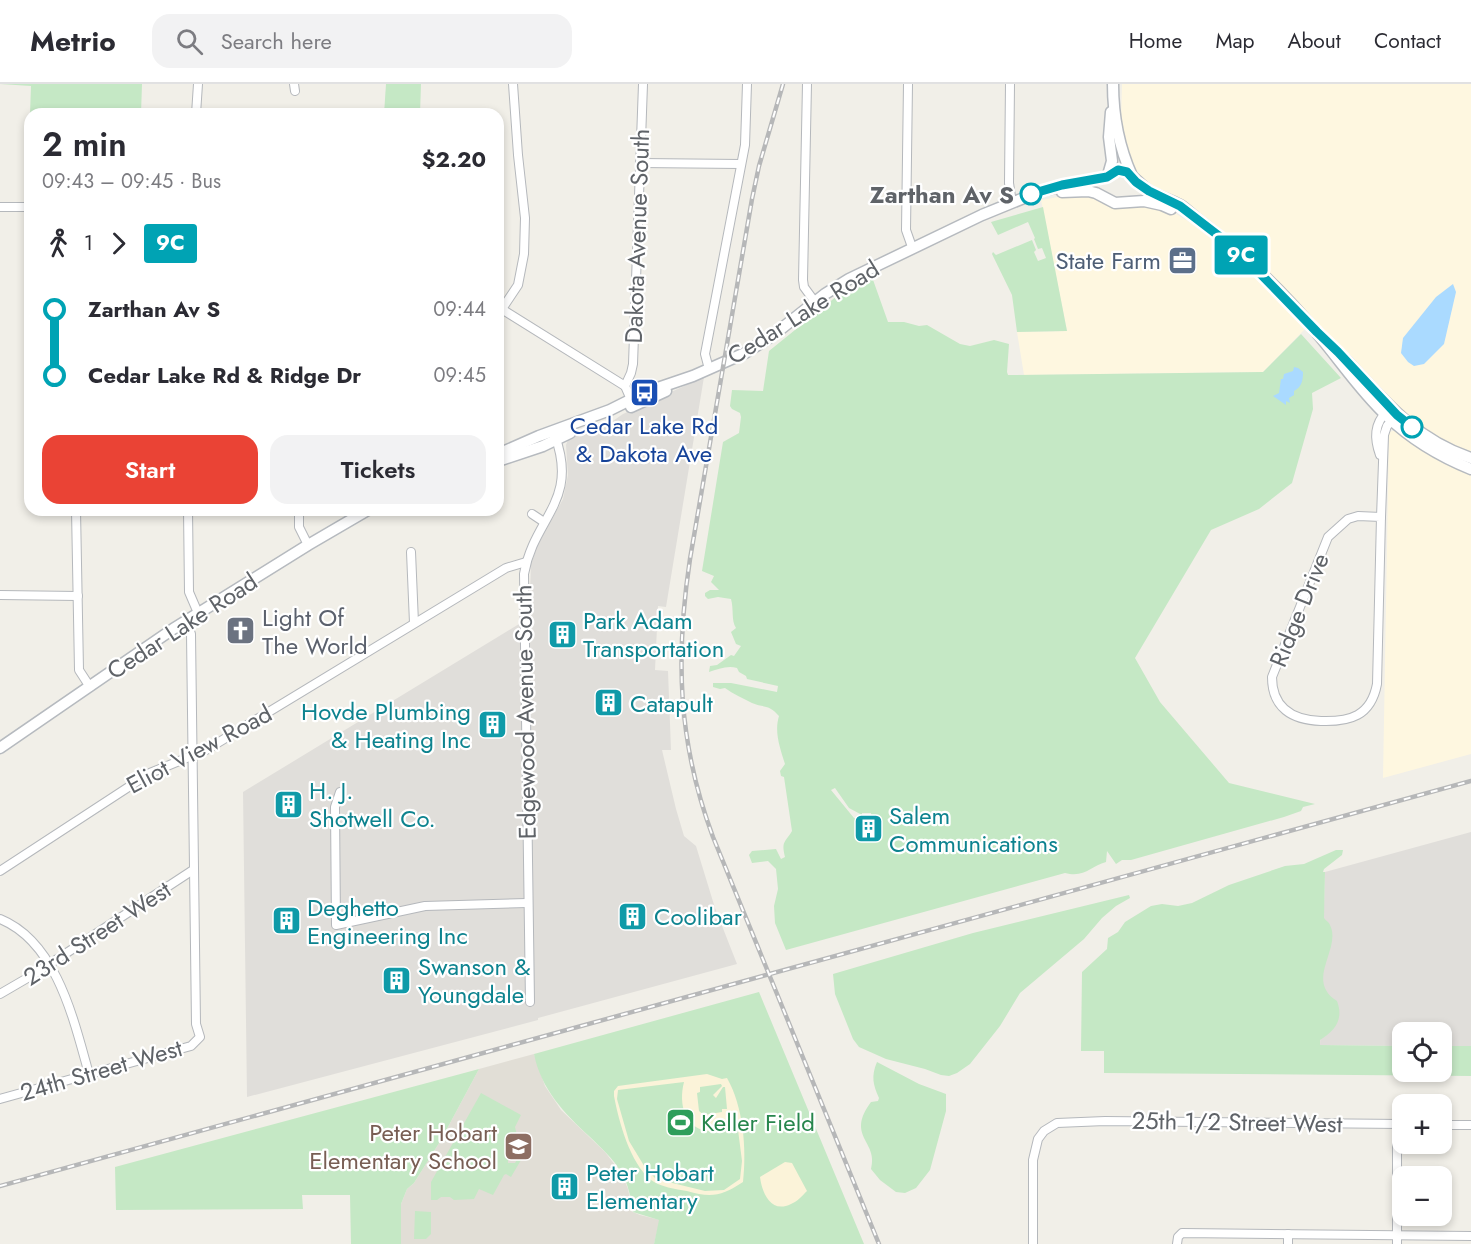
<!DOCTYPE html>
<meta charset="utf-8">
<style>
body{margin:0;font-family:Jost,sans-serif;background:#f2f2f3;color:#2b2b33;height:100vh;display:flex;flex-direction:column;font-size:22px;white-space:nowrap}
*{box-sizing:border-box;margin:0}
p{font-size:20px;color:#7c7c81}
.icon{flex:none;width:33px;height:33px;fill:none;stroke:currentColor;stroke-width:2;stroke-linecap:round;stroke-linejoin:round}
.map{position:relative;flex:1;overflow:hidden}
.drawer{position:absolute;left:24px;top:24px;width:480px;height:408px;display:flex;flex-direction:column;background:#fff;border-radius:18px;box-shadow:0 3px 9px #0003}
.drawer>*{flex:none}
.badge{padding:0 12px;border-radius:4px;font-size:21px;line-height:39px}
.buttons{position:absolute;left:1392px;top:938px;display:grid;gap:12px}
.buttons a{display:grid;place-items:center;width:60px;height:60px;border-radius:12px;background:#fff;box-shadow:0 3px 9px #0003;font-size:30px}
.map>.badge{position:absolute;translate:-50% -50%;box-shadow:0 0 0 3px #fff}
.legs{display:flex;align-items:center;gap:9px;height:66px;padding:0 18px;font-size:20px}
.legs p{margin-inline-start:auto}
.overview{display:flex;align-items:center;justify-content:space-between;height:102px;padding:0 18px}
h1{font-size:33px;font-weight:600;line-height:45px}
.cta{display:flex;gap:12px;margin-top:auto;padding:12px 18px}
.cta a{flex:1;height:69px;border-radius:18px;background:#ea4335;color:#fff;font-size:24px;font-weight:600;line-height:69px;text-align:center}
.cta a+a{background:#f2f2f3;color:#2b2b33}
ul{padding:0 18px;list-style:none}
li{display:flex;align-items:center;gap:21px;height:66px;font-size:22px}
li i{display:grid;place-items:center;width:9px;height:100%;margin:0 8px;background:currentColor}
li i::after{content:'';width:15px;height:15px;margin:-8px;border:4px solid;border-radius:50%;background:#fff}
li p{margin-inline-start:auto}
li:first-child i{background:linear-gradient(#0000 50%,currentColor 0)}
li:last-child i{background:linear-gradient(currentColor 50%,#0000 0)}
header{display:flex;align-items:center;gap:36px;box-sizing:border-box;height:84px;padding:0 30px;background:#fff;border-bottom:2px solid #e1e1e2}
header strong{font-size:28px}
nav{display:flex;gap:33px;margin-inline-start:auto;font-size:21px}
.search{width:420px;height:54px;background:#f2f2f3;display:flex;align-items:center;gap:15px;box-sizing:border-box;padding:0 21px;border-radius:18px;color:#7c7c81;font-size:22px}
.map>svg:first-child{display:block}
</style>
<header>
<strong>Metrio</strong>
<div class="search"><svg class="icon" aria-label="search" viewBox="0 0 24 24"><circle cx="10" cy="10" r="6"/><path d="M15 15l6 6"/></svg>Search here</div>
<nav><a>Home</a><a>Map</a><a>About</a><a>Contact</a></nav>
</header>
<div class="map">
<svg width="1471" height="1160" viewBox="0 0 1471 1160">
<rect width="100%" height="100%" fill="#f1efe8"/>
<g fill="#fef7e0">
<polygon points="1122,0 1471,0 1471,371 1434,353 1413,334 1398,326 1386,314 1376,300 1240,160 1195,125 1160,110 1138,92 1125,65 1121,37"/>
<polygon points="1082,109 1169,126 1178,131 1209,150 1243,179 1305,245 1263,288 1024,291 1017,248 1067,247 1041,116"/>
<polygon points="1393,347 1396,347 1434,373 1471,390 1471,670 1383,694 1389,348"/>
</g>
<g fill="#e0deda">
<polygon points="704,293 666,523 658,522 655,586 668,587 671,666 662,666 676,725 684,752 696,762 715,824 737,880 538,934 538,936 247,1013 243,708 529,534 531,480 538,460 563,415 568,391 566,361 569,353 610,339 623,330"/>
<polygon points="1471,748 1471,962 1442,962 1442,948 1402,948 1402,962 1320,961 1325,788"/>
</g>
<polygon fill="#e1ded6" points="534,970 545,1002 561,1026 605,1068 622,1090 628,1105 633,1128 640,1131 660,1136 654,1160 401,1160 401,1120 407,1105 414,1099 441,1056 479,985"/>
<g fill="#c5e8c5" fill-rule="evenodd">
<polygon points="0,0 142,0 141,30 30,30 30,86 28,86 31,2"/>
<polygon points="386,0 421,0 420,30 384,30"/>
<polygon points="1043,123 1067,247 1017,248 1012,211 992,170 993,168 996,171 1032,156 1036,166 1034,168 1038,177 1046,174 1042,164 1038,165 1034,155 1035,154 1028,138 998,151 991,138"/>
<path d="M872,193L888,238H904L919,242L927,241L960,260L970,262L994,256L1009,260L1007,288L1008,291L1263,288L1301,250L1341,294L1312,309L1313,325L1292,399L1259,425L1211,446L1135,574L1160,618L1229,699L1315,720L1303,723L1301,727L1284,733L1131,776H1122L1116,780L1107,767L1106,778C1091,782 1085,794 1065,789L786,866L775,839L774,822L778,805L776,785L768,777L752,779L749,771L752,767L776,765L781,775L785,773C781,757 785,759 792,747L784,693L781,692L780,687L785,680C780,664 774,648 779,632C769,620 764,624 752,619C743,614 733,610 725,604L720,605L713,603V599H731L777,608L778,602L747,595L746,592L739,588L737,584C728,581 718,585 709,588L710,582L717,581L731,571L734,572L741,562L736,560L731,548L736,544C731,536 734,526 731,515L718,513L708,515L705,512V509L710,506H719L711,498L714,492L702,487L723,358L739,349L741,333L740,329L732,325L730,322L732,306L763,307L769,267L837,212L849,207ZM835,704L849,724L862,731V729H871L873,751H863V739L854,734L831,706Z"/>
<path d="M1336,766H1343L1342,771L1324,785L1323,788H1325L1324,834C1326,837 1329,838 1330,841C1342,865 1304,896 1337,917C1344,935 1335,947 1320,956V961L1402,962V987H1442V962H1471V992L1104,989V967H1081L1082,888L1107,865L1108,854L1118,848L1125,838L1151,822L1162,820L1178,822L1192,819L1229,801L1285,782L1304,780Z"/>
<polygon points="1129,811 1130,814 1116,822 1102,834 1084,855 1020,909 1000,942 970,980 957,989 949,992 941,991 925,985 886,975 859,963 853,955 835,910 833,890 973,849"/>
<path d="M759,908L864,1160H654L659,1136L633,1128C631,1114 628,1099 621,1088C613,1074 601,1064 590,1053C564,1029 541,1005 534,970Z"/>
<path d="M877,978L919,1000L946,1010V1027L930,1086L916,1104L905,1109L896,1108L880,1096L871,1085C879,1057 845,1053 871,1018L878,1017L879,1014C873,1001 871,992 877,978Z"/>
<polygon points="479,985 441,1056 414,1099 407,1105 401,1120 401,1160 351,1160 350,1111 302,1111 303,1125 116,1126 115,1083"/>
<polygon points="481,1009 521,1031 515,1043 518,1055 508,1073 508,1079 515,1079 518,1074 521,1076 511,1093 506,1090 504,1091 493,1111 479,1105 474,1115 454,1116 450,1113 441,1113 437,1116 431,1116 431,1098"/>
<polygon points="415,1127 431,1128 431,1150 426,1155 414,1155"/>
</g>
<g fill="#fbf3d9" fill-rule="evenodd">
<path d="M707,990L722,995L727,994C743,1022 747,1064 743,1098C722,1112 711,1114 687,1107C675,1105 661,1103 651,1096C630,1079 619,1038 614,1012V1007L618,1002ZM684,998C678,1021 685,1049 715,1047C723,1046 731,1040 737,1038L742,1077L740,1095L724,1106L705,1107L656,1095L646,1085L629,1057L617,1015L618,1006ZM721,1000L722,1002L713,1011L716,1014L723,1003H725L727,1025H722V1028L704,1031L699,1027L697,1009L700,1008V1003Z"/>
<path d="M785,1078L792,1079L807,1107C802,1112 798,1117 791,1120C771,1130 762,1109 760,1093Z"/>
</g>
<g fill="#aadaff">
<polygon points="1453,200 1456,208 1444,260 1424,280 1414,282 1408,278 1401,269 1403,254 1436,213"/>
<path d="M1294,283L1298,284L1303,288C1303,296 1302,303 1294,307V311L1289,314L1290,319L1286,317V321L1273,312L1279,309L1281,295H1283L1284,290L1293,287Z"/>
</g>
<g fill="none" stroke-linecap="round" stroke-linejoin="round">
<defs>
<g id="street">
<polyline points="294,0 295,7"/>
<polyline points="807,0 803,196 804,203 815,218"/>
<polyline points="908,0 906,146 912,163"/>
<polyline points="1010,0 1009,99 1012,119"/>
<polyline points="196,30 198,0"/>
<polyline points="640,79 741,80"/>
<polyline points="0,123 30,123"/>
<polyline points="500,224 625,302 632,318"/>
<polyline points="498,231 518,201 524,170 525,134 518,71 513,0"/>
<polyline points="709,285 705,270 745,61 747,0"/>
<polyline points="625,302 631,289 633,280 643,0"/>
<path d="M1380,371C1374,354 1374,340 1387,327"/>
<polyline points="76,426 79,586 90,603"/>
<polyline points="188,426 189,508 198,529"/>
<polyline points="299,426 299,443 308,461"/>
<polyline points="532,430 544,438"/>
<path d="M1358,432L1381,433L1377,600C1371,632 1350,638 1321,637C1292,636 1272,624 1272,593L1328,453L1348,435Z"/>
<polyline points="1381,433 1384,351 1387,342 1394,334"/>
<polyline points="411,468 414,539"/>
<polyline points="0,511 78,512"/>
<polyline points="340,708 335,723 336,841 425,822 527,819"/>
<polyline points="0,787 150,689 206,666 506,484 526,478"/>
<path d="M0,835C57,858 74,937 89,990"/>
<polyline points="0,910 36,889 193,786"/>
<path d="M530,918L524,490C534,433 579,418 555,352"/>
<polyline points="0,1015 191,962 200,953 196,940 191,550 186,536"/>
<polyline points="1442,1041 1471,1041"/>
<polyline points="1288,1150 1288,1160"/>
<polyline points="1033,1160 1033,1076 1038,1055 1044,1047 1057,1039 1105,1037 1402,1040"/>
<polyline points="1177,1160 1178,1153 1182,1149 1471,1152"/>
<polyline points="1397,1160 1397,1040"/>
</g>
<g id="secondary">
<path d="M1113,0C1113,32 1119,63 1132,92"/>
<polyline points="1108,91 1112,77 1109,53 1111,28"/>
<polyline points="1062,108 1088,107 1096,109 1115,119 1144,117 1162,121 1171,125"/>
<path d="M1346,276C1384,317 1416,356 1471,374"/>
<polyline points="631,323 666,307"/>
<path d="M498,370L539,352L610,326L646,308L693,292L745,269L772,252L825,210L849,195L982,131L1041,107L1107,93C1125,75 1136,100 1151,108C1160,113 1171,116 1180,121C1189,127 1196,135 1205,141C1245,172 1284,209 1316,248C1340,276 1360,307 1387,332C1412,356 1439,372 1471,385"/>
<polyline points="501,376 543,362 570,349"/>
<polyline points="0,664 173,545 308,461 368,426"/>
</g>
</defs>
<use href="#street" stroke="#b5b8bc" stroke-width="10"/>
<use href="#secondary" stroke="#b6babf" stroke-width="13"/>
<use href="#street" stroke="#fff" stroke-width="8"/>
<use href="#secondary" stroke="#fff" stroke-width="10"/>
<defs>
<g id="rail">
<path d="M783,0L759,82L752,115L690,475C675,574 678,659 713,753L879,1160"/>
<polyline points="0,1102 1471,697"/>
</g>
</defs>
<use href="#rail" stroke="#b6b7b8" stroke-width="4.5"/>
<use href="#rail" stroke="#fff" stroke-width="2" stroke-dasharray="7" stroke-linecap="butt"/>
</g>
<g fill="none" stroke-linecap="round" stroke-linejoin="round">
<defs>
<polyline id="line-1" points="1031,110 1062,101 1107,93 1118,86 1127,88 1136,98 1149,107 1180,122 1228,159 1250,179 1317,248 1338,268 1397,331 1412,343"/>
</defs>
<use href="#line-1" stroke="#fff" stroke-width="14"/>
<use href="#line-1" stroke="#00a3b4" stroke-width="9"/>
</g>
<defs>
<symbol id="office-square" viewBox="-11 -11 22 22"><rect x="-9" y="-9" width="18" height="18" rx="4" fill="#5c6f8a" stroke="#fff"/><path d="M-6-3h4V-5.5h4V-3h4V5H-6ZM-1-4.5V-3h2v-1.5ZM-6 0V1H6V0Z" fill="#fff"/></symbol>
<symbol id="bus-square" viewBox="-11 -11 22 22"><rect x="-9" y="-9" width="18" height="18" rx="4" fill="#1a4fb4" stroke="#fff"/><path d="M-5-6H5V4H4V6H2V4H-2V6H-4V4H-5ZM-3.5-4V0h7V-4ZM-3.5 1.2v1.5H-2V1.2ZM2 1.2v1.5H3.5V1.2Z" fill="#fff"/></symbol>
<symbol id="church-square" viewBox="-11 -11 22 22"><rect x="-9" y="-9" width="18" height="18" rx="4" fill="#6b7280" stroke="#fff"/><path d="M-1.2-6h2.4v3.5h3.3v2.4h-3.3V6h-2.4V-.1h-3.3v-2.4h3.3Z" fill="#fff"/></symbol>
<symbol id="building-square" viewBox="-11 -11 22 22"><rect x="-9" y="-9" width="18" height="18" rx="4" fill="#0f9aa8" stroke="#fff"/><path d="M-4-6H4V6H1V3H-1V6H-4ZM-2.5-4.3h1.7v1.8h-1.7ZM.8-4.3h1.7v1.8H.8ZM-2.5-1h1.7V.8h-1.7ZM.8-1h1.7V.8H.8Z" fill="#fff"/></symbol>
<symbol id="stadium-square" viewBox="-11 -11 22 22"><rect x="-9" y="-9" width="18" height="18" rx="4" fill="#2e9e5b" stroke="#fff"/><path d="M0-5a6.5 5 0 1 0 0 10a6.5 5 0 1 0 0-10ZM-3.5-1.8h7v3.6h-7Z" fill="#fff"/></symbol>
<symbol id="school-square" viewBox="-11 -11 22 22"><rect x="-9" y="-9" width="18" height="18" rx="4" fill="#8d6e63" stroke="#fff"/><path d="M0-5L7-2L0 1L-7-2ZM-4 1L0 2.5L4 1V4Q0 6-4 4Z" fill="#fff"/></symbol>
</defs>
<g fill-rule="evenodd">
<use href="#office-square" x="1166" y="160" width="33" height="33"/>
<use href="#bus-square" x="628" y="292" width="33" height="33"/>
<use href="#church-square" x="224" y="530" width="33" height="33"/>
<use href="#building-square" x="546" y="534" width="33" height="33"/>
<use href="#building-square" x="592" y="602" width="33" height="33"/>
<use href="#building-square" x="476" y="624" width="33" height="33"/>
<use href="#building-square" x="272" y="704" width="33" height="33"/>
<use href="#building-square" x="852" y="728" width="33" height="33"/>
<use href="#building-square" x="616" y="816" width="33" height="33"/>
<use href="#building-square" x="270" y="820" width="33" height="33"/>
<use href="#building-square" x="380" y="880" width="33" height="33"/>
<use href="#stadium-square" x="664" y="1022" width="33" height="33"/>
<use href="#school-square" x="502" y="1046" width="33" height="33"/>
<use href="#building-square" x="548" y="1086" width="33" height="33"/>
</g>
<g fill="#fff" stroke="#00a3b4" stroke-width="3">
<circle cx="1031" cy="110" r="10"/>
<circle cx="1412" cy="343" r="10"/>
</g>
<g text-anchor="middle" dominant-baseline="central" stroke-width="4.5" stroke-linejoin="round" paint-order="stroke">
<g font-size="24" font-weight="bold" fill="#5f6368" stroke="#fff" text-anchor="end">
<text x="1014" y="110">Zarthan Av S</text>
</g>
<g font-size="24" fill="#5f6368" stroke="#fff">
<text transform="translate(637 152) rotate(-88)">Dakota Avenue South</text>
<text transform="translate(803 228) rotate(-32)">Cedar Lake Road</text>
<text transform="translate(1299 526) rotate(-68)">Ridge Drive</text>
<text transform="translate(182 542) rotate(-33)">Cedar Lake Road</text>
<text transform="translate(525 628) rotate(-91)">Edgewood Avenue South</text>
<text transform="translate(199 665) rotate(-28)">Eliot View Road</text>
<text transform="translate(97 849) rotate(-33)">23rd Street West</text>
<text transform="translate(101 986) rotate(-16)">24th Street West</text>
<text transform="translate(1237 1038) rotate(1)">25th 1/2 Street West</text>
</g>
<g font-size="24" fill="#4e5e75" stroke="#fff" text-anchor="end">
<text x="1161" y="176">State Farm</text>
</g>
<g font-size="24" fill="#164399" stroke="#fff">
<text x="644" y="341">Cedar Lake Rd<tspan x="644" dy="28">&amp; Dakota Ave</tspan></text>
</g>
<g font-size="24" fill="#5b616d" stroke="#fff" text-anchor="start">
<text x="262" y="533">Light Of<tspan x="262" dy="28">The World</tspan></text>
</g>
<g font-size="24" fill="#0d838f" stroke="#fff" text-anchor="start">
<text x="583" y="536">Park Adam<tspan x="583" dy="28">Transportation</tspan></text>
<text x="630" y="619">Catapult</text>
<text x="471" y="627" text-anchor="end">Hovde Plumbing<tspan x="471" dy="28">&amp; Heating Inc</tspan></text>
<text x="309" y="706">H. J.<tspan x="309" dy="28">Shotwell Co.</tspan></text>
<text x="889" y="731">Salem<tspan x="889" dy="28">Communications</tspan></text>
<text x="307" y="823">Deghetto<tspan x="307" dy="28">Engineering Inc</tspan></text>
<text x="654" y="832">Coolibar</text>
<text x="418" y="882">Swanson &amp;<tspan x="418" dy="28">Youngdale</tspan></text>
<text x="586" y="1088">Peter Hobart<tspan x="586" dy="28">Elementary</tspan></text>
</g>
<g font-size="24" fill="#27864d" stroke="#fff" text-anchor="start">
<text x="701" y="1038">Keller Field</text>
</g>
<g font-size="24" fill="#785e54" stroke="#fff" text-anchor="end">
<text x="497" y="1048">Peter Hobart<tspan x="497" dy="28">Elementary School</tspan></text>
</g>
</g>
</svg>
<div class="buttons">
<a><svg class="icon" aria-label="locate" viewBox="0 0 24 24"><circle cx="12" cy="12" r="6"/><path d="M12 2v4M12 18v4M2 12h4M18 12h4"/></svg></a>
<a>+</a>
<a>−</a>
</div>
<b class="badge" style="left:1241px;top:171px;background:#00a3b4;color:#fff">9C</b>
<section class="drawer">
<div class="overview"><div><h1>2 min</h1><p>09:43 – 09:45 · Bus</p></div><b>$2.20</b></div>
<div class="legs"><svg class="icon" aria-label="walk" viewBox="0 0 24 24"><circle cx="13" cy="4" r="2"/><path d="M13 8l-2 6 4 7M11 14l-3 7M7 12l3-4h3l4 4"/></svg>1<svg class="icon" aria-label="forward" viewBox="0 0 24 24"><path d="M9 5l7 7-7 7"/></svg><b class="badge" style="background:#00a3b4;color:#fff">9C</b></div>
<ul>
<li><i style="color:#00a3b4"></i><b>Zarthan Av S</b><p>09:44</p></li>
<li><i style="color:#00a3b4"></i><b>Cedar Lake Rd &amp; Ridge Dr</b><p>09:45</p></li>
</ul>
<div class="cta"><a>Start</a><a>Tickets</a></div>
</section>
</div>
